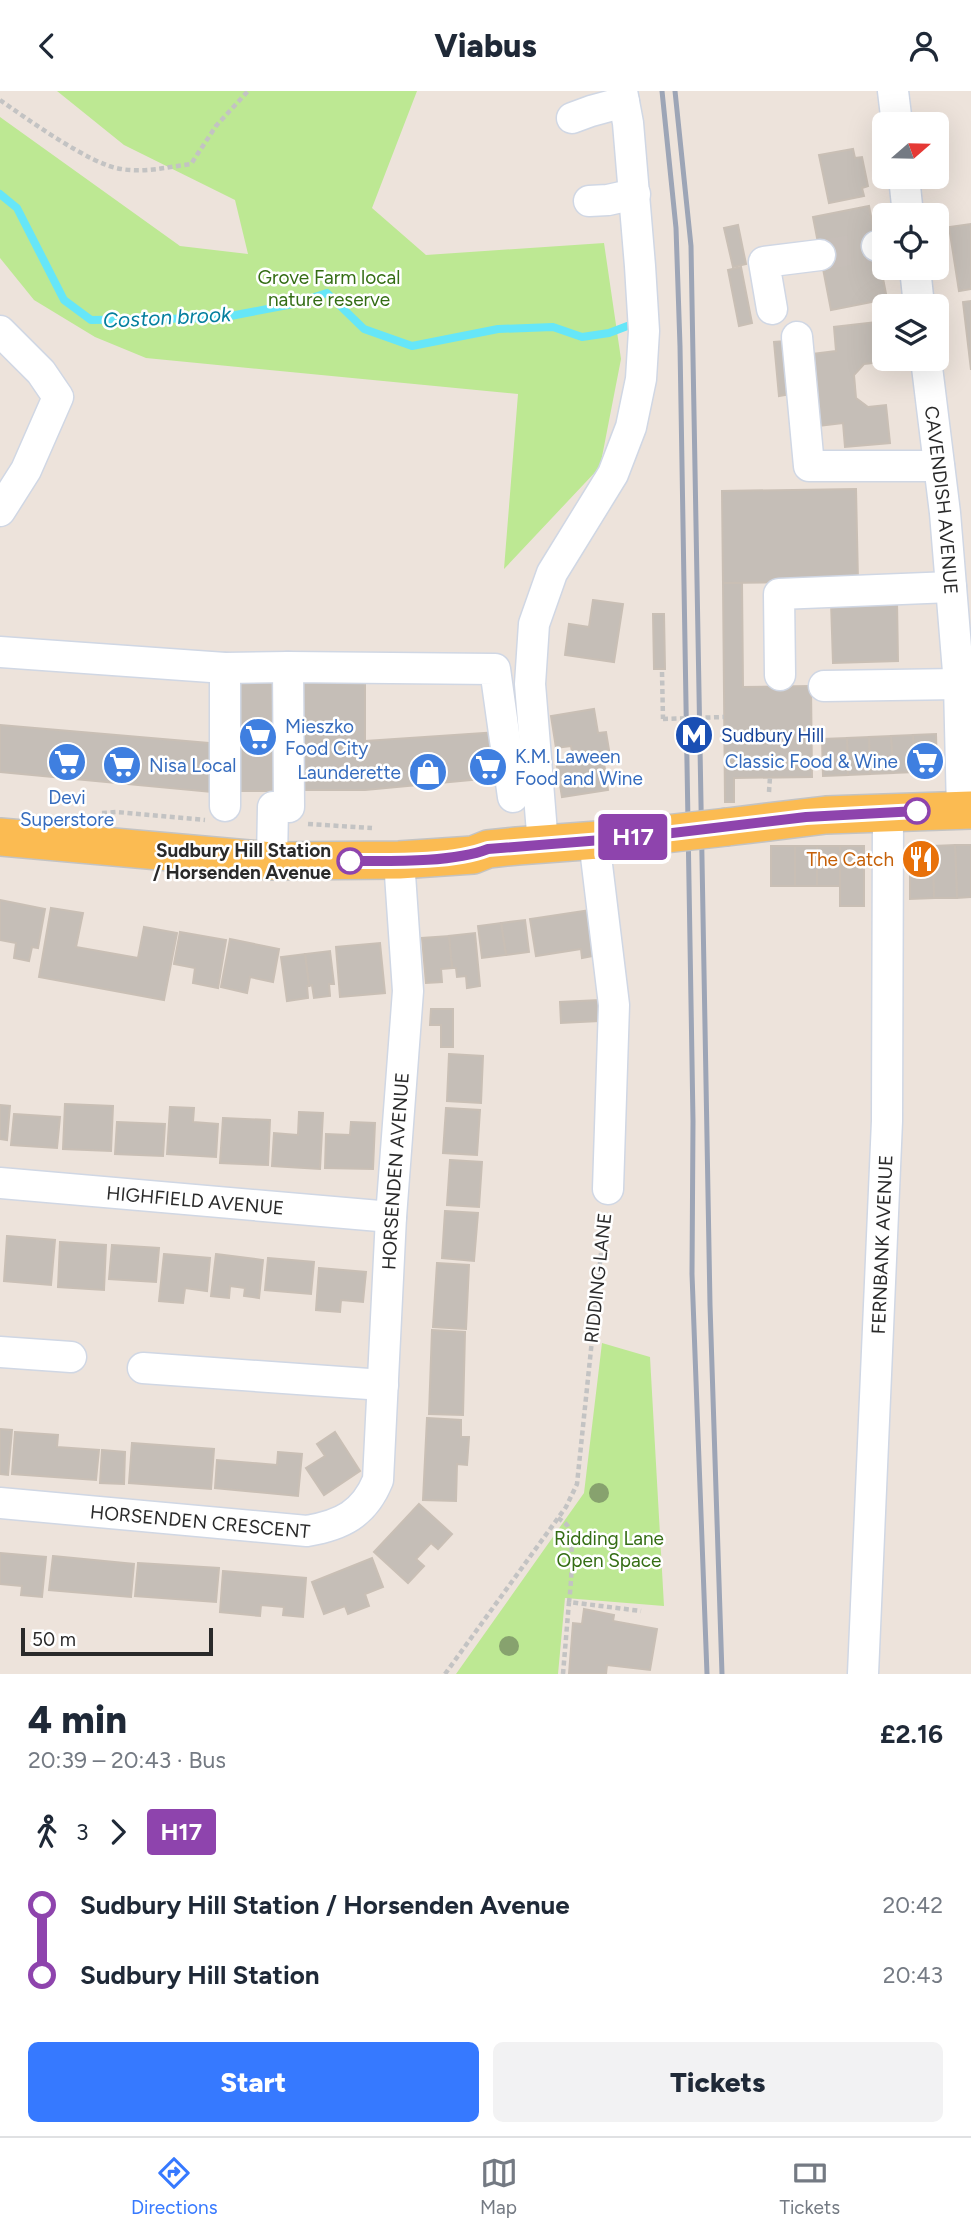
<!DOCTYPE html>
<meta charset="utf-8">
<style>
body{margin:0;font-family:Figtree,sans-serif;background:#f2f2f3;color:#1f2937;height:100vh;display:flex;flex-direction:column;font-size:26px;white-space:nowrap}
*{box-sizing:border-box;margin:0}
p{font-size:23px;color:#747a83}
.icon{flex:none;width:38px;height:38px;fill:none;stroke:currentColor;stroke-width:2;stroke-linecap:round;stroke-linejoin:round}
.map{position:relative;height:1583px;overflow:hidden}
.details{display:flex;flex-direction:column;background:#fff;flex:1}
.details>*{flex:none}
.badge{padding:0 14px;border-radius:5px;font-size:24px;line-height:46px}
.needle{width:46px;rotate:70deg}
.controls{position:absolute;left:872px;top:21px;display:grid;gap:14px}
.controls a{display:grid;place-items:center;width:77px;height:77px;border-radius:10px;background:#fff;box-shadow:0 7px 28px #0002;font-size:35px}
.scale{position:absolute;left:21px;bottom:18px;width:192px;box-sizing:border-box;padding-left:7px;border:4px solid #2a2a2a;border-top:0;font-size:19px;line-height:24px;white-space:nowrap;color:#2a2a2a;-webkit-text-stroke:5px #fff;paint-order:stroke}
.map>.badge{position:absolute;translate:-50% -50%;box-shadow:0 0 0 4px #fff}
.legs{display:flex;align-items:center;gap:10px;height:77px;padding:0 28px;font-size:23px}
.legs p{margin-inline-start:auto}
.headline{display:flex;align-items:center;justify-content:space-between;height:119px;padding:0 28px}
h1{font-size:38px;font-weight:800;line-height:52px}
.cta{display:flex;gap:14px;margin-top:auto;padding:14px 28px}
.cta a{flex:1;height:80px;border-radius:10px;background:#3679ff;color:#fff;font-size:28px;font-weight:800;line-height:80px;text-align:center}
.cta a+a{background:#f2f2f3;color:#1f2937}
ul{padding:0 28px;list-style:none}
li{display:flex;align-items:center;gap:24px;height:70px;font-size:26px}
li i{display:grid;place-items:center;width:10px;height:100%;margin:0 9px;background:currentColor}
li i::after{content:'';width:18px;height:18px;margin:-9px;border:5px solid;border-radius:50%;background:#fff}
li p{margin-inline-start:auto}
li:first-child i{background:linear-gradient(#0000 50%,currentColor 0)}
li:last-child i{background:linear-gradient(currentColor 50%,#0000 0)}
header{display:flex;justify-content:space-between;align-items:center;height:91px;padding:0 28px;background:#fff;font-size:32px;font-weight:800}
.dock{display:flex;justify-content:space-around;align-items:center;height:98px;border-top:2px solid #e0e1e3;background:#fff;font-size:19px;color:#747a83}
.dock a{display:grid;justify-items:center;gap:4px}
.dock .on{color:#3679ff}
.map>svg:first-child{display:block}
</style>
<header><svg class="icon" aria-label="back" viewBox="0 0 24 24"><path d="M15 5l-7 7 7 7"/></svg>Viabus<svg class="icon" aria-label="person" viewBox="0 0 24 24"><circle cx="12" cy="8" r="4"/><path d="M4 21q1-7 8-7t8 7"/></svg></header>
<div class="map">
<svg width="971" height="1583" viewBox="0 0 971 1583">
<rect width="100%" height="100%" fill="#ede3db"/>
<g fill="#bde893">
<polygon points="57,0 417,0 372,117 426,164 604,152 621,268 600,376 504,478 518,303 146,267 95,246 34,209 0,167 0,26 180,155 248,163 235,109 124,54"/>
<polygon points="602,1252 650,1266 664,1515 565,1507 558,1583 456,1583 584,1402"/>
</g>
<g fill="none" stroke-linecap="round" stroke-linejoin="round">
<polyline stroke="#66e6f8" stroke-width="8" points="0,103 17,117 64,209 91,229 220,227 293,213 327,202 364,238 412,255 498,238 553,236 582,246 609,242 630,234"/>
</g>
<g fill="#c5beb7" stroke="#c9bfb5" stroke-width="2">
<polygon points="853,58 855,67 862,66 868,95 862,97 864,105 829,112 819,64"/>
<polygon points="869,115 887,208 831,219 813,126"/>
<polygon points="971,133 971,198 959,200 949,136"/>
<polygon points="738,134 746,173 733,176 724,137"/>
<polygon points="741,176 752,232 739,235 728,179"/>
<polygon points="971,210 971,279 963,211"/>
<polygon points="876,231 881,271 864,273 854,284 856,307 868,316 886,314 890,352 845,356 843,332 819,335 811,263 836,260 834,236"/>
<polygon points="786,250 791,303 779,305 774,251"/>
<polygon points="856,398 858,490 723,492 722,400"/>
<polygon points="723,492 742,492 743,596 811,595 812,686 734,687 734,711 725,711"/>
<polygon points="593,509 623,513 614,571 565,564 569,533 589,536"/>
<polygon points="897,510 898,570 833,572 831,511"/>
<polygon points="653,523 664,523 665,578 654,578"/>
<polygon points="293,583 365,583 365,650 498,641 502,686 365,699 293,699"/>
<rect x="232" y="591" width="53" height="109"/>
<polygon points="594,618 598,642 606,641 611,671 604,672 608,699 562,706 557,675 574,673 571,655 556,657 551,625"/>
<polygon points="0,634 220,653 222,702 0,681"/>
<polygon points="936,643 937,680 915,681 913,644"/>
<polygon points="913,644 915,681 893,682 891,645"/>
<polygon points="891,645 893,682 870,683 869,646"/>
<polygon points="869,646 870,683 848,684 847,647"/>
<polygon points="847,647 848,684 823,685 822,648"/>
<polygon points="918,754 933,755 934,807 910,808 910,759"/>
<polygon points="955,754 971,754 971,806 957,807"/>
<polygon points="955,754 957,807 934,807 933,755"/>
<rect x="771" y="755" width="24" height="40"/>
<rect x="795" y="755" width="22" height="40"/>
<rect x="817" y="755" width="23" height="40"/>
<rect x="840" y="755" width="24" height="60"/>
<polygon points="0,809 45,818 38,857 32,856 29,870 14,867 16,852 0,849"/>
<polygon points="51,817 83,822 76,856 138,867 144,836 177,842 164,909 39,886"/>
<polygon points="591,819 598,864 582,867 581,858 536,865 530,828"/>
<polygon points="525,829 529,861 506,864 501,832"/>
<polygon points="501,832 506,864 482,867 478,835"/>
<polygon points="180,841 226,849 218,897 193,892 195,877 174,873"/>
<polygon points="475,842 480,895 467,897 466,885 457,886 456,877 452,877 449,845"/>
<polygon points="449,845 452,877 441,878 442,891 426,892 422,847"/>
<polygon points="230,848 279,858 273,891 250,886 247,902 221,896"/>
<polygon points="380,852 385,902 340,906 336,856"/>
<polygon points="330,860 334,893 329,893 330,905 314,907 312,894 309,895 305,863"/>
<polygon points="305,863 309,895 307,895 308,907 287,910 281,866"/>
<polygon points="599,909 599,930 561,932 560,911"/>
<polygon points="431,918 453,918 453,956 441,956 441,934 430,934"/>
<polygon points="449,963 483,965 481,1012 447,1010"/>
<polygon points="65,1013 113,1015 111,1060 63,1058"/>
<polygon points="0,1014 10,1015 7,1049 0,1048"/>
<polygon points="170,1016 194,1017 193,1031 218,1033 216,1066 167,1063"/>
<polygon points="446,1017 480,1019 477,1064 443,1062"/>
<polygon points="299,1021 323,1022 320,1078 272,1075 274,1042 298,1044"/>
<polygon points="14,1023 60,1026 57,1057 11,1054"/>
<polygon points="223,1027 270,1029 268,1074 220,1072"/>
<polygon points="117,1031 165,1033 163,1065 115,1063"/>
<polygon points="351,1031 375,1032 373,1078 325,1077 326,1043 350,1044"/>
<polygon points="450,1069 482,1071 479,1116 447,1114"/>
<polygon points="445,1120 478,1122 474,1170 442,1167"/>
<polygon points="7,1145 55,1149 51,1194 4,1190"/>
<polygon points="60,1151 106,1154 104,1199 58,1196"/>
<polygon points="112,1154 159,1157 156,1191 109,1188"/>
<polygon points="164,1163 210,1167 207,1200 185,1197 183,1212 159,1210"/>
<polygon points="216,1163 263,1169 259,1207 244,1205 245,1197 230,1195 229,1207 211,1205"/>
<polygon points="268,1167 314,1171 311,1203 265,1199"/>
<polygon points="437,1172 469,1174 466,1238 433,1236"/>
<polygon points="319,1177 366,1181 363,1211 341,1209 340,1221 316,1219"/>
<polygon points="432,1239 465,1241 463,1324 429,1323"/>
<polygon points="427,1327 461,1329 461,1346 469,1346 467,1374 457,1373 456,1410 423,1409"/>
<polygon points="0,1338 12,1339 8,1384 0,1383"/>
<polygon points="15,1341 58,1344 57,1356 99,1359 96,1389 12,1383"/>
<polygon points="335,1341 360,1380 324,1404 306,1377 325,1365 317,1353"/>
<polygon points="132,1352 214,1358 211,1398 129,1392"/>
<polygon points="102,1359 125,1361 124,1393 100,1392"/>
<polygon points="278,1361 302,1363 298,1405 215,1397 217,1369 277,1374"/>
<polygon points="419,1413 452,1443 438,1458 431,1452 416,1468 424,1475 408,1492 374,1461"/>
<polygon points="0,1462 46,1466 42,1506 21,1504 22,1495 0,1493"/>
<polygon points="53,1465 134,1473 131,1506 49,1499"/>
<polygon points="372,1467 383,1496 365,1503 369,1515 348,1523 345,1515 324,1523 312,1491"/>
<polygon points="138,1472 219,1477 216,1511 135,1505"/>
<polygon points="223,1480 306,1487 303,1526 283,1524 284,1516 261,1514 260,1525 220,1521"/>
<polygon points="584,1518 614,1524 613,1530 657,1538 650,1579 607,1574 606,1583 569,1583 573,1532 582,1533"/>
</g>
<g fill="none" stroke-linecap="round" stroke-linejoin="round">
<polyline stroke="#c6beb8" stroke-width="30" stroke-dasharray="30 15" stroke-linecap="butt" points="820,164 877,155"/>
<defs>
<g id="minor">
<polyline points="893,0 897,33"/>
<polyline points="572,27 591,20 624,11"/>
<polyline points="904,86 908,124"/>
<polyline points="589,110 608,109 635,103"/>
<polyline points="877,155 884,153"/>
<polyline points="915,177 919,215"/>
<polyline points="772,218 764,171 820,164"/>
<polyline points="0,240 41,281 58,306 26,379 0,420"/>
<polyline points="797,246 809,375 939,375"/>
<path id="s1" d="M926,268L945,422L959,593L962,719"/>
<polyline points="0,561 225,577 288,576 495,578 513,706"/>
<polyline points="288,576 289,716"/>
<polyline points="225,577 225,715"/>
<polyline points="780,584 779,503 951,496"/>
<polyline points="824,595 959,593"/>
<polyline points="594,749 614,914 608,1098"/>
<polyline points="543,754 530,593 534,533 552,482 613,383 631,336 641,288 644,240 640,175 628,32 622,0"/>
<polyline points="272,770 273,716"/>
<path id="s2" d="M0,1092L391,1126"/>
<polyline points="0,1261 71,1266"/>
<polyline points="143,1277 383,1294"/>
<path id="s3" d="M0,1412L307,1440C342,1434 364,1423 378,1389L391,1126L408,900L399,769"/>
<path id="s4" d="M863,1583L887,1030L888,722"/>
</g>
<g id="major">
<polyline points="727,736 826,724 971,719"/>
<polyline points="0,746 272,770 399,769 473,764 488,758 517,755 639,746"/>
</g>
</defs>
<use href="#minor" stroke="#d0d7e4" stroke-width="33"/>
<use href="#major" stroke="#c3c3c3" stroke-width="40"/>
<g stroke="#c3c3c3" stroke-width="4.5" stroke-dasharray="5 3.5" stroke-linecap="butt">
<path d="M0,9C27,28 91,74 121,78C145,82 167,76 191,73L216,35L248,0"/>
<polyline points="662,581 663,628"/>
<polyline points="769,701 770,686"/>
<polyline points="102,722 117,721 205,729"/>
<polyline points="308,733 372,737"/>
<path d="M558,1427C561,1429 564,1431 567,1434C575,1445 571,1496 569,1511"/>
<polyline points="445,1583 566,1416 577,1393 605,1124"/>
<polyline points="563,1583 569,1511 641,1520"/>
</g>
<use href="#minor" stroke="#fff" stroke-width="30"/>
<use href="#major" stroke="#fbbb52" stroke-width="37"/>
<g stroke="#9da5b6" stroke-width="5">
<polyline points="662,0 676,137 680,255 693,1030 692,1183 707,1583"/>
<polyline points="675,0 691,155 710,1214 722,1583"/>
</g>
<defs>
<polyline id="major-bridge" points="639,746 727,736"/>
</defs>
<use href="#major-bridge" stroke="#c3c3c3" stroke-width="40" stroke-linecap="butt"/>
<polyline stroke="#c3c3c3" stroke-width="4.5" stroke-dasharray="5 3.5" stroke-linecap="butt" points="663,628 724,626"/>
<use href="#major-bridge" stroke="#fbbb52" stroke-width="37"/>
</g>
<g fill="#87a26e">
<circle cx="599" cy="1402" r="10"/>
<circle cx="509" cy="1555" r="10"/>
</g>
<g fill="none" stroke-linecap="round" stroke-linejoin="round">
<defs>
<path id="line-1" d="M350,770C389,770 452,772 488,758L639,746L806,726L917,720"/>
</defs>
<use href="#line-1" stroke="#fff" stroke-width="16"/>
<use href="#line-1" stroke="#8e44ad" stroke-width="10"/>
</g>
<defs>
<symbol id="metro-disc" viewBox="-11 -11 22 22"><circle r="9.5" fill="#1a4fb4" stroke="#fff"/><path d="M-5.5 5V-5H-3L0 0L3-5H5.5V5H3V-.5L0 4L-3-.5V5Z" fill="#fff"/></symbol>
<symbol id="supermarket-disc" viewBox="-11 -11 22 22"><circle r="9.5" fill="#3f7fe0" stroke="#fff"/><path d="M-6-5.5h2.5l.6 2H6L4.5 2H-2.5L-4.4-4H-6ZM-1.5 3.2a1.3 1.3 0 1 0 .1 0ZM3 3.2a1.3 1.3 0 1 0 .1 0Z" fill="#fff"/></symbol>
<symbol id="shop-disc" viewBox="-11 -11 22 22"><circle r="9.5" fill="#3f7fe0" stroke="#fff"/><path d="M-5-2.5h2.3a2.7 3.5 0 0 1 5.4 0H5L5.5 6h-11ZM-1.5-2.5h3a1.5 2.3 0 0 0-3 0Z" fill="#fff"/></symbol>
<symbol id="restaurant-disc" viewBox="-11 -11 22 22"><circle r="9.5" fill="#e8710a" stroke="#fff"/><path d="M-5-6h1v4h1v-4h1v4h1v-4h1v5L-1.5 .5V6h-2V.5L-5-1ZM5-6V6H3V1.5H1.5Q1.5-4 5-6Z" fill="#fff"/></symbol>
</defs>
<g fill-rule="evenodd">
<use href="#metro-disc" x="672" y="622" width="44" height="44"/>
<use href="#supermarket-disc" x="236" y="624" width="44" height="44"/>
<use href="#supermarket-disc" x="903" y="648" width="44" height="44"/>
<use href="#supermarket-disc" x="45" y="649" width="44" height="44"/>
<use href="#supermarket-disc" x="100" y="652" width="44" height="44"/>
<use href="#supermarket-disc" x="466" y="654" width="44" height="44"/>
<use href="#shop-disc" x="406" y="659" width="44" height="44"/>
<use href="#restaurant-disc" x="899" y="746" width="44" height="44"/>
</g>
<g fill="#fff" stroke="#8e44ad" stroke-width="3.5">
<circle cx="917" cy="720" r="12"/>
<circle cx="350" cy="770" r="12"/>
</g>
<g text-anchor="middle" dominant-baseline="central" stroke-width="5" stroke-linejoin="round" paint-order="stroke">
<g font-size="19" fill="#346d14" stroke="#fff">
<text x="329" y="186">Grove Farm local<tspan x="329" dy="22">nature reserve</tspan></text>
<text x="609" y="1447">Ridding Lane<tspan x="609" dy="22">Open Space</tspan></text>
</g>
<g font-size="19" fill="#2a2a2a" stroke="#fff">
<text stroke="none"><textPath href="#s1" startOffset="142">CAVENDISH AVENUE</textPath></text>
<text stroke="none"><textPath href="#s3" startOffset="710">HORSENDEN AVENUE</textPath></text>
<text stroke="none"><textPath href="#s2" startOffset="196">HIGHFIELD AVENUE</textPath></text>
<text stroke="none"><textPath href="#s4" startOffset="430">FERNBANK AVENUE</textPath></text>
<text transform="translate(598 1187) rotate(-84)">RIDDING LANE</text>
<text stroke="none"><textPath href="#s3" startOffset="201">HORSENDEN CRESCENT</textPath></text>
</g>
<g font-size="19" fill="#366cbe" stroke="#fff" text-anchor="start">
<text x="285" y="635">Mieszko<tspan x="285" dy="22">Food City</tspan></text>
<text x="515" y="665">K.M. Laween<tspan x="515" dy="22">Food and Wine</tspan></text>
<text x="898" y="670" text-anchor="end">Classic Food &amp; Wine</text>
<text x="149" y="674">Nisa Local</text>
<text x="401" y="681" text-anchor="end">Launderette</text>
<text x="67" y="706" text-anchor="middle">Devi<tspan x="67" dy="22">Superstore</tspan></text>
</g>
<g font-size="19" fill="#164399" stroke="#fff" text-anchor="start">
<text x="721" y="644">Sudbury Hill</text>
</g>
<g font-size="19" font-weight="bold" fill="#2a2a2a" stroke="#fff" text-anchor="end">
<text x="331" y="759">Sudbury Hill Station<tspan x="331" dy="22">/ Horsenden Avenue</tspan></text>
</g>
<g font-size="19" fill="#c56008" stroke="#fff" text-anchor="end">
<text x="894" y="768">The Catch</text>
</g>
<g font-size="21" font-style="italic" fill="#047f9e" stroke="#fff">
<text transform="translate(167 226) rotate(-3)">Coston brook</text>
</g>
</g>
</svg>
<div class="controls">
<a><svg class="needle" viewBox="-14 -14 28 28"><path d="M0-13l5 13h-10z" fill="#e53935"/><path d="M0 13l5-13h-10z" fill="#747a83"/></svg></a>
<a><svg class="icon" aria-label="locate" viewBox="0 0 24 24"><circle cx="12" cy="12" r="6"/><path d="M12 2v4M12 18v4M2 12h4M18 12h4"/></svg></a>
<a><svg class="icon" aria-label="layers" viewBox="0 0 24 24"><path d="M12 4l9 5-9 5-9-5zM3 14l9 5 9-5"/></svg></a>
</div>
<div class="scale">50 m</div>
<b class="badge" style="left:633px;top:746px;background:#8e44ad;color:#fff">H17</b>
</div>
<section class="details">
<div class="headline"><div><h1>4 min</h1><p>20:39 – 20:43 · Bus</p></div><b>£2.16</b></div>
<div class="legs"><svg class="icon" aria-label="walk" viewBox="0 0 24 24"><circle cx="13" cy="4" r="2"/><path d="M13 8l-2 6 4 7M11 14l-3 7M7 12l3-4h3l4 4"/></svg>3<svg class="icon" aria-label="forward" viewBox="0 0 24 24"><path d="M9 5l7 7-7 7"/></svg><b class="badge" style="background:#8e44ad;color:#fff">H17</b></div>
<ul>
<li><i style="color:#8e44ad"></i><b>Sudbury Hill Station / Horsenden Avenue</b><p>20:42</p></li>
<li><i style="color:#8e44ad"></i><b>Sudbury Hill Station</b><p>20:43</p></li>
</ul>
<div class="cta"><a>Start</a><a>Tickets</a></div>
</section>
<nav class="dock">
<a class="on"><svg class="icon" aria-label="directions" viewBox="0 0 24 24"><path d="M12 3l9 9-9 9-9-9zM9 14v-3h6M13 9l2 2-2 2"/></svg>Directions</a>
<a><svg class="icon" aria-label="map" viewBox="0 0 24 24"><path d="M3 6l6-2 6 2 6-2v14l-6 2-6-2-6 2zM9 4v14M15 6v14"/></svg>Map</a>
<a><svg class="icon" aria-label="tickets" viewBox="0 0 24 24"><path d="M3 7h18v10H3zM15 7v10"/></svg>Tickets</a>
</nav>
